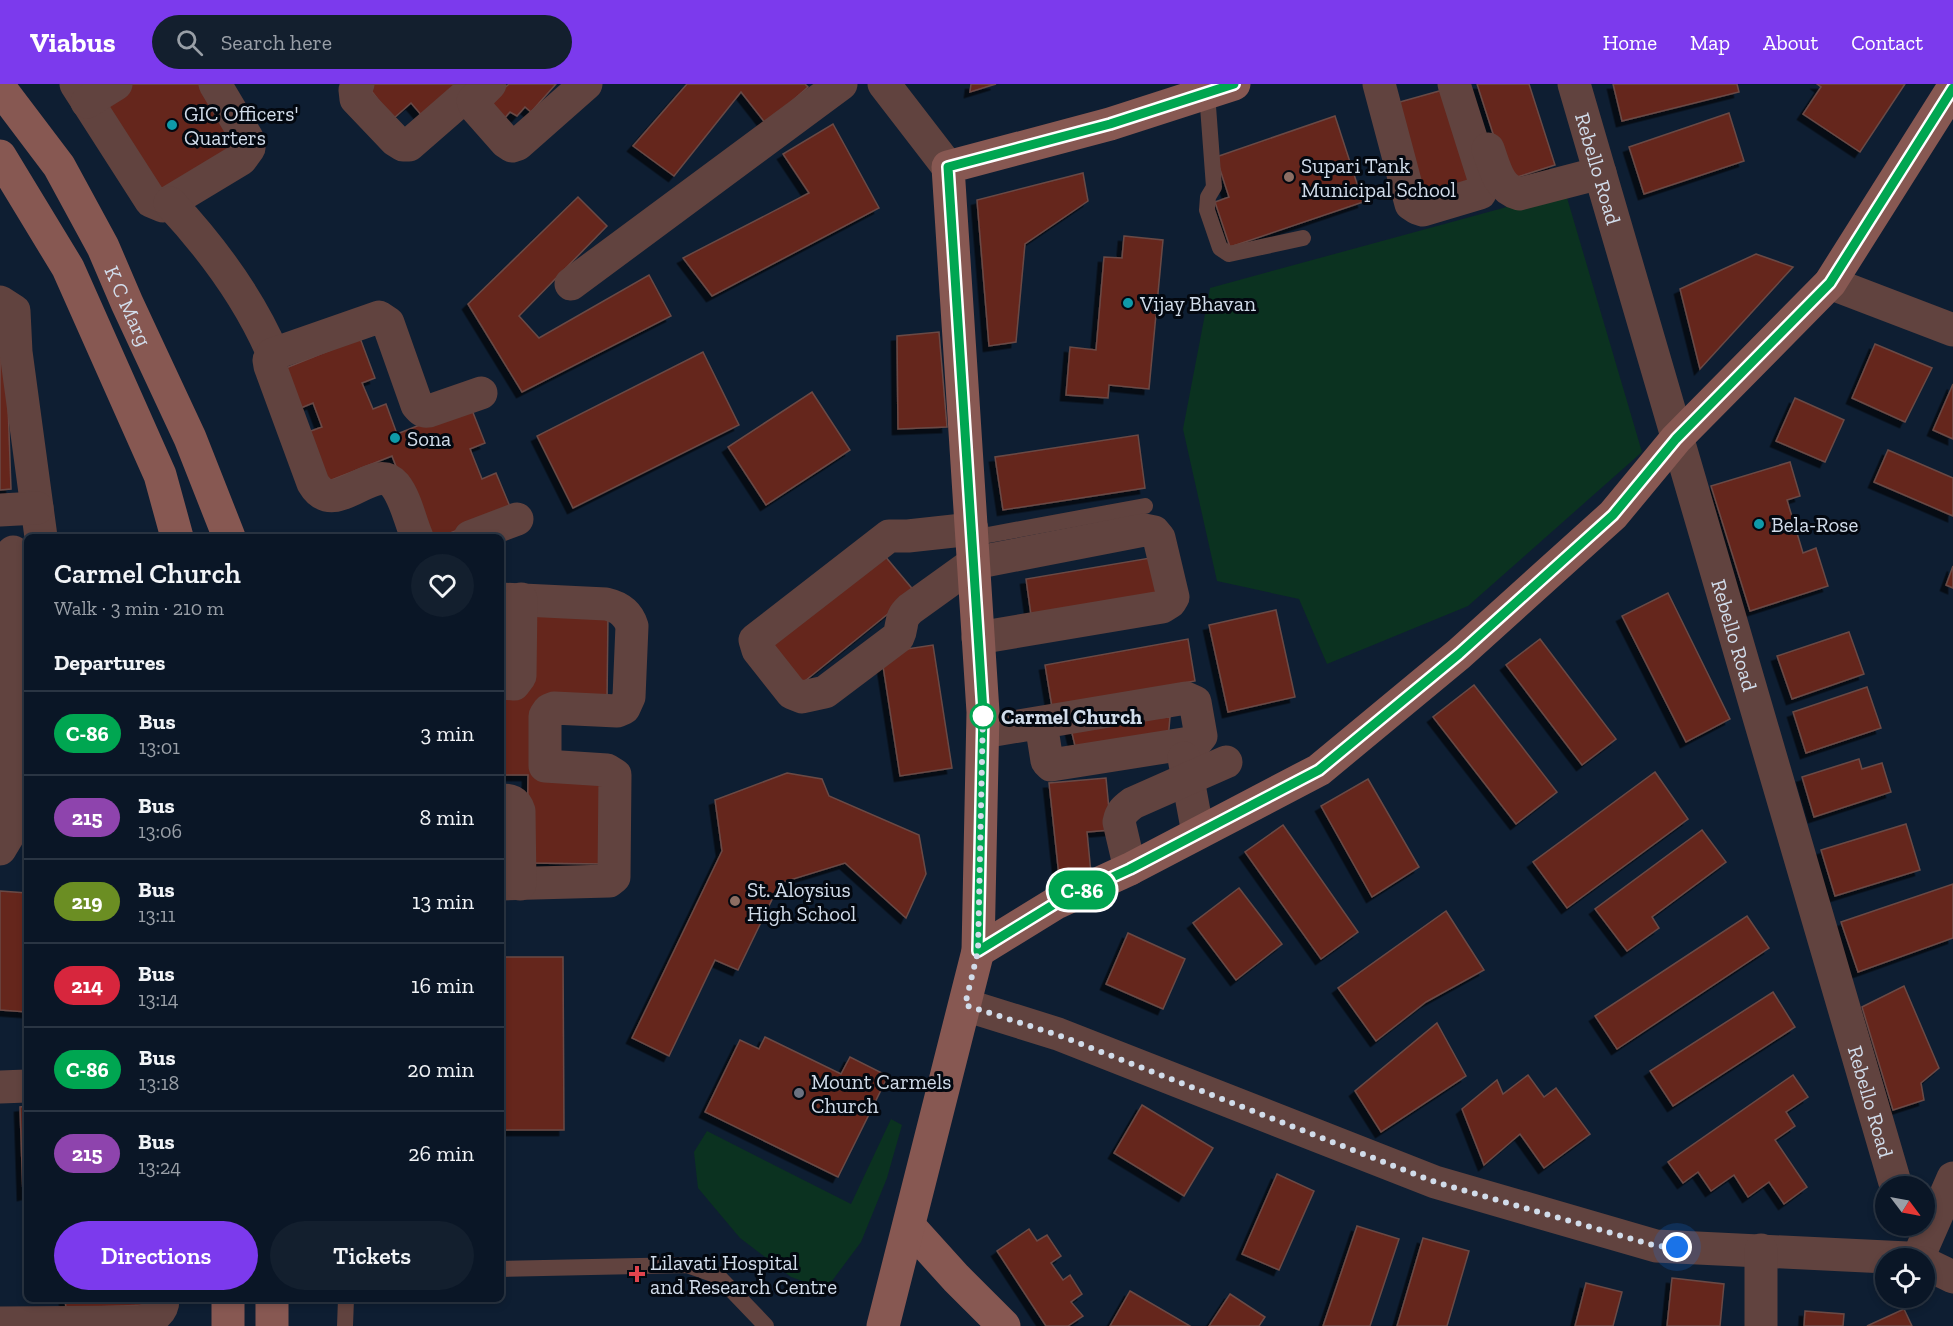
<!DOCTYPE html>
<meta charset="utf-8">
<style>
body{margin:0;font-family:"Zilla Slab",serif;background:#131f2e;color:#f1f3f6;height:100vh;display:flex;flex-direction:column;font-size:22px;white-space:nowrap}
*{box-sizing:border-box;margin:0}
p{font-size:20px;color:#999fa7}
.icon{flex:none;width:33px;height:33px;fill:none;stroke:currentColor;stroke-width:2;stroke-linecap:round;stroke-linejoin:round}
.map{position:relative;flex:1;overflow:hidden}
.sheet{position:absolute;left:24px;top:450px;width:480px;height:768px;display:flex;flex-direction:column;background:#0a1626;border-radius:9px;box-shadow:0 3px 9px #0003,0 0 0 2px #2a3543}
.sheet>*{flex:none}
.badge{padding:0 12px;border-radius:20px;font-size:21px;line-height:39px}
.needle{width:39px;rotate:122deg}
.buttons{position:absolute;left:1875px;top:1092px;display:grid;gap:12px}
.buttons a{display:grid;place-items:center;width:60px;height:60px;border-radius:50%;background:#0a1626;box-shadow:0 3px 9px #0003,0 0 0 2px #2a3543;font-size:30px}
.you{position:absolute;width:30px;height:30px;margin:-15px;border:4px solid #fff;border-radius:50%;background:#1a73e8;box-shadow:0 0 0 9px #1a73e833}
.map>.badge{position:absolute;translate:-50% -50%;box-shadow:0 0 0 3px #fff}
h2{padding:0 30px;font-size:22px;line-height:54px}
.round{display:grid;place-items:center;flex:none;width:63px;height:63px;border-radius:32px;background:#131f2e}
.summary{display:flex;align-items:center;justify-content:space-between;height:102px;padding:0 30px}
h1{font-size:28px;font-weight:600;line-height:45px}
.primary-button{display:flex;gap:12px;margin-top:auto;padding:12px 30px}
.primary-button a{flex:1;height:69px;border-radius:36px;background:#7c3aed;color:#fff;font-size:24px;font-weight:600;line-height:69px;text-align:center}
.primary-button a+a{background:#131f2e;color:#f1f3f6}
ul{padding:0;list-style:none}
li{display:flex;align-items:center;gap:18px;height:84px;padding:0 30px;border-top:2px solid #2a3543}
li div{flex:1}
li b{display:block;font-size:22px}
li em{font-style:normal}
li .badge{min-width:66px;font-weight:700;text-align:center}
header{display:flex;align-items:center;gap:36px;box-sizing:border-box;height:84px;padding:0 30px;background:#7c3aed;color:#fff}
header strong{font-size:28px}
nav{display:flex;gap:33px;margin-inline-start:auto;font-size:21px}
.search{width:420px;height:54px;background:#131f2e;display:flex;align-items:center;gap:15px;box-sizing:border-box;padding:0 21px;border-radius:33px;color:#999fa7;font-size:22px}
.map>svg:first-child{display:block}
</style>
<header>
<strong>Viabus</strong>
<div class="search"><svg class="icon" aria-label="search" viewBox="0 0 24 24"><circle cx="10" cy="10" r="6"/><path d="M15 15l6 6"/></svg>Search here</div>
<nav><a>Home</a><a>Map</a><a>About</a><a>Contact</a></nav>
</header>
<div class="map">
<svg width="1953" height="1242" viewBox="0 0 1953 1242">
<defs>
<filter id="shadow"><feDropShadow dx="-5.5" dy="5.5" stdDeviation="0" flood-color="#0009"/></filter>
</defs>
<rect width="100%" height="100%" fill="#0e1e32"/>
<g fill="#0b3220">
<polygon points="1565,107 1642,368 1468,522 1327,580 1299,515 1217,497 1183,345 1210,204"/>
<polygon points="891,1035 902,1041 887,1094 861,1158 826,1205 791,1193 740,1154 698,1104 694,1068 707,1047 851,1120"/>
</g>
<g fill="#65251e" stroke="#6a4a45" stroke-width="1.5" filter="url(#shadow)">
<polygon points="131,0 199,0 239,65 163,112 104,17"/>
<polygon points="366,0 461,0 423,33 411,19 393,35"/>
<polygon points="509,0 556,0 531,28 525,23 517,32 510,28 503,36 484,22"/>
<polygon points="687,0 805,0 808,3 766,40 741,8 674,92 633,62"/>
<polygon points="971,0 996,0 970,8"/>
<polygon points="1477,0 1529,0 1555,81 1508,96"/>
<polygon points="1613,0 1737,0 1739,8 1622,37"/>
<polygon points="1817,0 1905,0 1860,68 1803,30 1821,3"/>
<polygon points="1450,4 1478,102 1417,119 1389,21"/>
<polygon points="1729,29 1744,77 1644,110 1629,63"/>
<polygon points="1335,32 1363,118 1230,163 1215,118 1229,113 1216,73"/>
<polygon points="833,40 879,124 712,212 683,174 809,109 783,70"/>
<polygon points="1083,89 1088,117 1025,160 1016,258 989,262 977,116"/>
<polygon points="578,113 607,142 519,232 539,254 649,191 671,232 522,308 468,220"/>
<polygon points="1124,152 1163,156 1149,305 1109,301 1108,314 1066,311 1070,263 1096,266 1104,173 1122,174"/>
<polygon points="1756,170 1793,183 1700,285 1680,205"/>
<polygon points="0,235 5,235 11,405 0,406"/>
<polygon points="939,248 947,343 898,345 897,252"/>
<polygon points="360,254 375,294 362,299 373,325 386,320 397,350 470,321 485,359 470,365 482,395 496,389 511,425 440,453 423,453 392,372 324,399 305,349 322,343 313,319 296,326 281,286"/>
<polygon points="1875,260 1932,284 1905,338 1852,314"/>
<polygon points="703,268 739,341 573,424 537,352"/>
<polygon points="1953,300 1953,355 1933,346"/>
<polygon points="812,308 850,366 766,421 728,363"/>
<polygon points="1795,314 1844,336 1825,378 1776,357"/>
<polygon points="1138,351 1145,404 1003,426 995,373"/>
<polygon points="1888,366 1953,394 1953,432 1874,398"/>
<polygon points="1790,378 1800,412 1787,416 1803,469 1816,464 1828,502 1750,527 1711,402"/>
<polygon points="879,465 915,508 795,605 760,561"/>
<polygon points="1156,473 1163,516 1032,538 1026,495"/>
<polygon points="1953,482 1953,504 1946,501"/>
<polygon points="1668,509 1730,635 1686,658 1622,532"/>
<polygon points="1276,526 1295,613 1228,628 1209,541"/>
<polygon points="525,530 608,530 607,619 541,619 540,692 606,693 605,780 527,779 528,691 501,691 501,606"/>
<polygon points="1849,548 1864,590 1792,615 1777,572"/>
<polygon points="1188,555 1195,597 1052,623 1045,581"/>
<polygon points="1540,555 1616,655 1582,681 1506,581"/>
<polygon points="933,561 952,684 900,692 881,569"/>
<polygon points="1474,601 1557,708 1516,740 1433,633"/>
<polygon points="1867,603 1881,644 1806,669 1793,628"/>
<polygon points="1170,633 1168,656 1077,670 1070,641"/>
<polygon points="1859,675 1862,685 1882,679 1891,708 1814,733 1802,693"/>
<polygon points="1655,688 1688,735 1567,824 1533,778"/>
<polygon points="787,689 822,695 829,712 919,751 926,790 906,834 845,779 780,799 738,886 715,876 669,972 632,954 722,767 715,716"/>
<polygon points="1106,694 1111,746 1087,748 1091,789 1059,792 1049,699"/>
<polygon points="1368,695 1419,783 1372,813 1321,722"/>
<polygon points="1906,740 1920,786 1835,812 1821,766"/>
<polygon points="1283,741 1358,848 1321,875 1245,768"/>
<polygon points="1702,746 1726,778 1652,833 1659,844 1627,867 1595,825"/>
<polygon points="1953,800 1953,854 1858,888 1841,838"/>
<polygon points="1239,804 1282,860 1236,896 1193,839"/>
<polygon points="0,807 27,809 27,928 0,926"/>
<polygon points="1446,827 1484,886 1426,918 1376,957 1338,904"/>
<polygon points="1747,832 1769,864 1617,965 1595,932"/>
<polygon points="1128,849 1185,875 1163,925 1106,900"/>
<polygon points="501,873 563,873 564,1046 501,1046"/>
<polygon points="1904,902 1939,984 1921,999 1924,1016 1893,1026 1862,923"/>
<polygon points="1773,908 1795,943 1673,1022 1650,987"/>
<polygon points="1437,939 1466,992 1381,1048 1355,1007"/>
<polygon points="765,953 841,990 850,973 888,992 838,1093 705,1028 740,956 759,965"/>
<polygon points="1528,991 1544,1013 1556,1004 1590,1050 1544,1084 1520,1050 1484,1081 1462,1025 1497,996 1503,1010"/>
<polygon points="1793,991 1808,1013 1786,1028 1795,1042 1775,1056 1807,1103 1784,1120 1769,1098 1748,1113 1734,1091 1711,1107 1698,1088 1683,1099 1668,1078"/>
<polygon points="1142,1021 1213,1064 1184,1112 1114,1069"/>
<polygon points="27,1022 27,1110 23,1111 20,1023"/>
<polygon points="1277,1090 1314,1107 1279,1186 1242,1170"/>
<polygon points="1357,1142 1399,1155 1370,1242 1323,1242"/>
<polygon points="1029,1145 1037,1157 1047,1151 1061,1172 1051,1179 1063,1196 1070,1191 1082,1210 1071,1218 1083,1232 1068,1242 1046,1242 997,1167"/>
<polygon points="1423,1154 1469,1167 1447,1242 1397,1242"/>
<polygon points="1672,1194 1724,1200 1720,1242 1667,1242"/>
<polygon points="1586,1199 1622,1208 1613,1242 1575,1242"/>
<polygon points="1130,1207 1190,1242 1110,1242"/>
<polygon points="1230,1210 1265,1233 1259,1242 1209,1242"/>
<polygon points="65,1215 148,1215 148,1221 66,1224"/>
<polygon points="1904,1225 1912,1242 1867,1242"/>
<polygon points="1805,1227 1844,1230 1843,1242 1804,1242"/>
</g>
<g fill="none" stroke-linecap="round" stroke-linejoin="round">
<g stroke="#61433f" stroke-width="16">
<polyline points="1207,9 1214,103 1208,113 1207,126 1220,164 1229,170 1303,154"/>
<polyline points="972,454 1145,422"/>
<polyline points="501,1185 687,1181 718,1192 766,1242"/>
<polyline points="345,1242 346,1215"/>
</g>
<g stroke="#61433f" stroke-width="33">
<polyline points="76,0 151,117 163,122 241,75 249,64 247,54 215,0"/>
<polyline points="358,0 355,6 356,15 395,56 403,61 409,61 479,0"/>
<polyline points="490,0 473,17 476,24 506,58 512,62 518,60 586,0"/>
<polyline points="884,0 948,83"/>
<polyline points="1379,0 1411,120 1417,124 1423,126 1480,109 1484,95 1454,0"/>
<path id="s1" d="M1574,0L1896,1102"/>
<polyline points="87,18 116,0"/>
<path d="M1488,65C1495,84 1498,104 1519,110L1600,89"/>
<path d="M170,119C211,163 249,214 273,270"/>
<polyline points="1830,199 1953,246"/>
<polyline points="571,200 841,0"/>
<polyline points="0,218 14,227 16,268 41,453"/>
<polyline points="0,426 37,424"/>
<path d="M972,445L908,452H889L755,556L758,566L792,609L802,613L825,608L898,553C904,541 898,536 910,525L974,479L1144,446L1154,448L1159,454L1173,513L1170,518L1162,523L978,554"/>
<path d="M417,453C410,437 406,415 395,401C374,375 335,437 313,399L270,282L269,276L273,270L379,233L388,239L417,321C421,326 423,328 429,327L481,309"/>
<polyline points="470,453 517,435"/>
<path d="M501,515L606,520C619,523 628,529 632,542L629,613L624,624L617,627L554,624L549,626L545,632V682L607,686L615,691L614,793L609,797L501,800"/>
<polyline points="501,599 514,600 520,592 521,515"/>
<polyline points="983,648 1186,614 1195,618 1201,652 1196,658 1051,681 1047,677 1041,639"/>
<polyline points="1184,674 1198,749"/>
<path d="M501,716C510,716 516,717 519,727L520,800"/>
<polyline points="0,765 9,750 13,468"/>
<path d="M1130,785L1119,738C1121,728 1125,725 1133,719L1226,678"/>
<polyline points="965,921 1058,950 1435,1098 1656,1162 1908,1174"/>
<polyline points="0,1003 27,1002"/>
<polyline points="1761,1166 1761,1242"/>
<polyline points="1918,1174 1953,1094"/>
<polyline points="1924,1179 1953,1193"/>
<path d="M0,1239L141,1238C152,1234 163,1229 163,1215"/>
</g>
<g stroke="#875852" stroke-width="33">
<path id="s2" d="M0,4L59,82L103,163L127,219L190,354L229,453"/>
<polyline points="0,72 68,184 160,391 177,453"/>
<polyline points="978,867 1056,819 1130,785 1319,686 1459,570 1613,431 1676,355 1830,199 1953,4"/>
<polyline points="909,1142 956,1194 1004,1242"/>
<polyline points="272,1215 272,1242"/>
<polyline points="228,1242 228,1215"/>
<polyline points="883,1242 978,867 983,628 948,83 1110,40 1234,0"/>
</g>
</g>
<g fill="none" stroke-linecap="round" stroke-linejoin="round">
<defs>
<polyline id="line" points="1234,0 1110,40 948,83 983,628 978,867 1056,819 1130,785 1319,686 1459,570 1613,431 1676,355 1830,199 1953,4"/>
</defs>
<use href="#line" stroke="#fff" stroke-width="14"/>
<use href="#line" stroke="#00a651" stroke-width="9"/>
<polyline stroke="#d1dcea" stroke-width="6" stroke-dasharray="0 10.8" points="983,632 983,628 978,867 965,921 1058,951 1435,1098 1656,1162 1677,1163"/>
</g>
<g fill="#0f9aa8" stroke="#030810" stroke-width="2">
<circle cx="172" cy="41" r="6"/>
<circle cx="1128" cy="219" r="6"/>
<circle cx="395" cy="354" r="6"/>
<circle cx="1759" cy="440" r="6"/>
</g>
<g fill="#8d6e63" stroke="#030810" stroke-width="2">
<circle cx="1289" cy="93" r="6"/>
<circle cx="735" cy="817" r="6"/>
</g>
<circle fill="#fff" stroke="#00a651" stroke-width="3" cx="983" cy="632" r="12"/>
<circle fill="#6b7280" stroke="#030810" stroke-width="2" cx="799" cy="1009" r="6"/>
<path fill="#e0444e" stroke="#030810" stroke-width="2" d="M634 1181h6v6h6v6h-6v6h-6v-6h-6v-6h6z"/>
<g text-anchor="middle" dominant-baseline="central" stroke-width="6" stroke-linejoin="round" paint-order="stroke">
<g font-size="21" fill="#d1dcea" stroke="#030810" text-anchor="start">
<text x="184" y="29">GIC Officers'<tspan x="184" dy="24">Quarters</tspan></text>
<text x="1301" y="81">Supari Tank<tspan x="1301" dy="24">Municipal School</tspan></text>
<text x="1140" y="219">Vijay Bhavan</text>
<text x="407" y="354">Sona</text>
<text x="1771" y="440">Bela-Rose</text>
<text x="747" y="805">St. Aloysius<tspan x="747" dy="24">High School</tspan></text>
<text x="811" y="997">Mount Carmels<tspan x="811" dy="24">Church</tspan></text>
<text x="650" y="1178">Lilavati Hospital<tspan x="650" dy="24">and Research Centre</tspan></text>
</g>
<g font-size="21" fill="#d1dcea" stroke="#030810">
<text stroke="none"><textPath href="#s1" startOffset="88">Rebello Road</textPath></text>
<text stroke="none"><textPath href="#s2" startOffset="254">K C Marg</textPath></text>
<text stroke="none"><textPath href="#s1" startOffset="574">Rebello Road</textPath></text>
<text stroke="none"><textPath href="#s1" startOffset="1060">Rebello Road</textPath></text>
</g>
<g font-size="21" font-weight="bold" fill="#d1dcea" stroke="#030810" text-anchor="start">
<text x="1001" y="632">Carmel Church</text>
</g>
</g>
</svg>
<div class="buttons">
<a><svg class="needle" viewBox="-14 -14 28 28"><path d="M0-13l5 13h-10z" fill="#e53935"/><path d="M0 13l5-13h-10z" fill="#999fa7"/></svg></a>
<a><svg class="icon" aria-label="locate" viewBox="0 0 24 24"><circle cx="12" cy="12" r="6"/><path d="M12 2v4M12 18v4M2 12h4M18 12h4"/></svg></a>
</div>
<div class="you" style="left:1677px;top:1163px"></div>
<b class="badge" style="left:1082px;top:806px;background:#00a651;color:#fff">C-86</b>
<section class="sheet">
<div class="summary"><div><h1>Carmel Church</h1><p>Walk · 3 min · 210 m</p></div><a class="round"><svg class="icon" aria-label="heart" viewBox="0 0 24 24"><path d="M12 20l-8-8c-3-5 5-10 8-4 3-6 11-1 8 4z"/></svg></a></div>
<h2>Departures</h2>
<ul>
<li><span class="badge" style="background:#00a651;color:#fff">C-86</span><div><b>Bus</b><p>13:01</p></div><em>3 min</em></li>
<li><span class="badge" style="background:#8e44ad;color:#fff">215</span><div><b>Bus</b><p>13:06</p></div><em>8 min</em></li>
<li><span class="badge" style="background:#6b8e23;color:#fff">219</span><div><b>Bus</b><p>13:11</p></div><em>13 min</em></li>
<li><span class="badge" style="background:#d7263d;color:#fff">214</span><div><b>Bus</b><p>13:14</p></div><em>16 min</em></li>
<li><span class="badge" style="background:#00a651;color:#fff">C-86</span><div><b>Bus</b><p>13:18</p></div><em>20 min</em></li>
<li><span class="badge" style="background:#8e44ad;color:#fff">215</span><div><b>Bus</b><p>13:24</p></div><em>26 min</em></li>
</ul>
<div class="primary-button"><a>Directions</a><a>Tickets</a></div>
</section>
</div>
